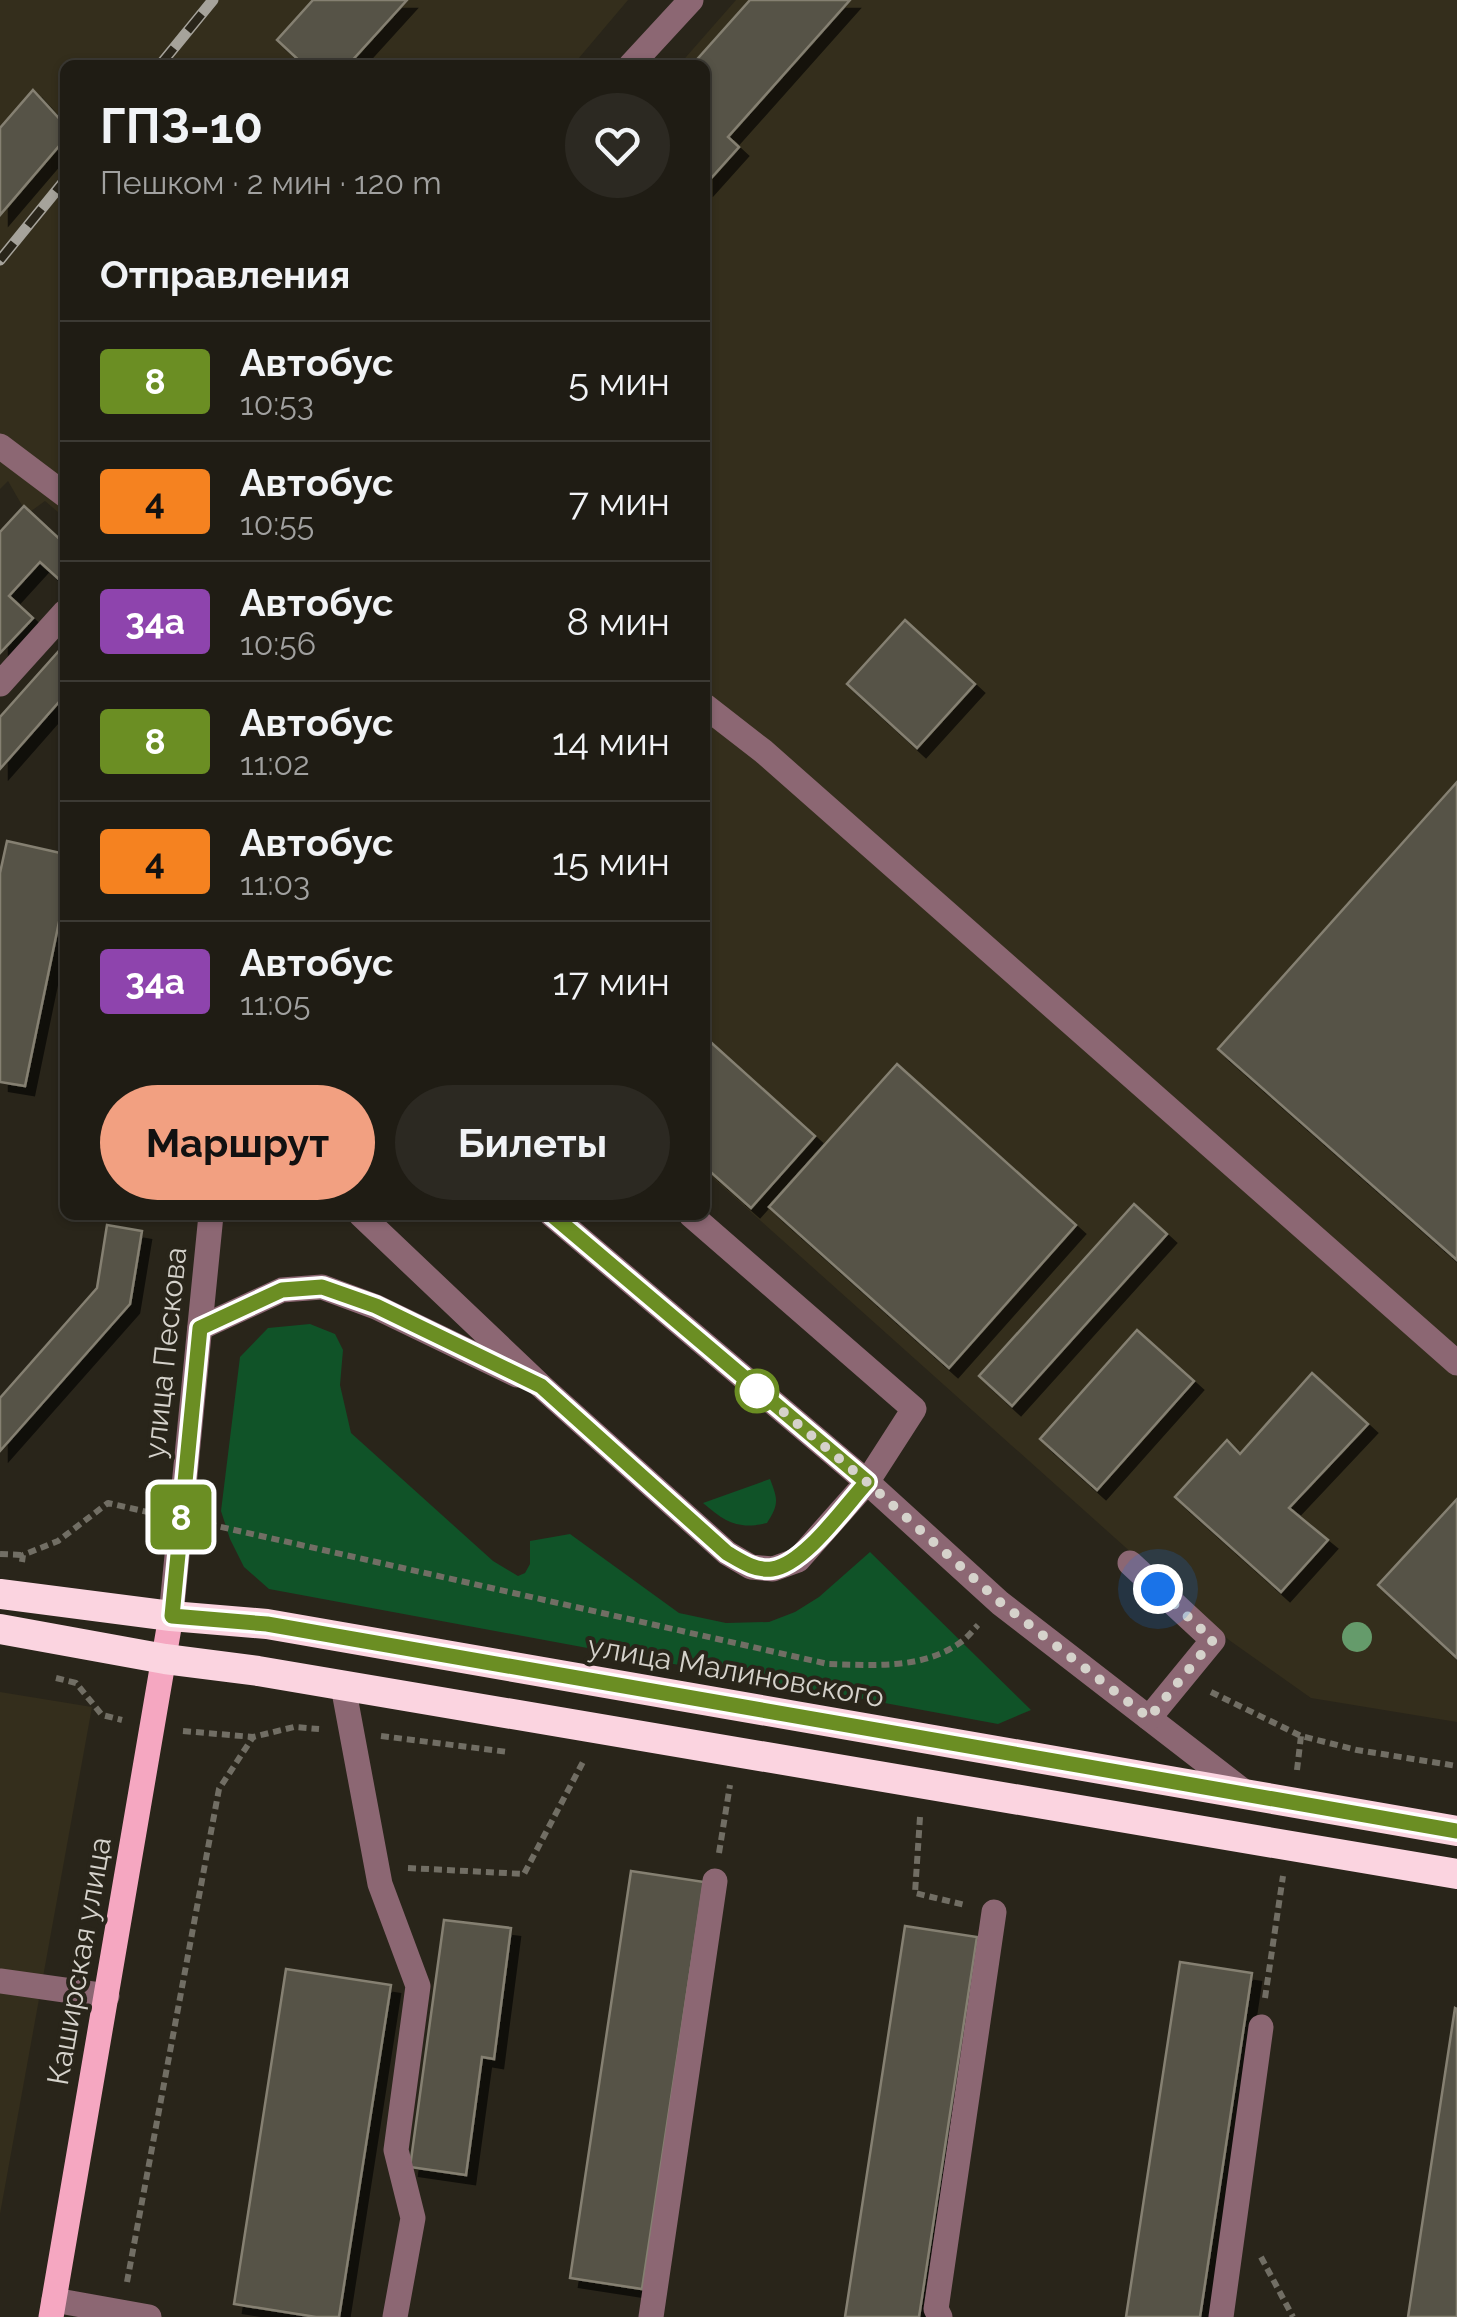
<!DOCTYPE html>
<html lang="ru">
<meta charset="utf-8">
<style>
body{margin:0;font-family:Raleway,sans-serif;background:#2c2922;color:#f1f3f6;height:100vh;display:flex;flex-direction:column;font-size:38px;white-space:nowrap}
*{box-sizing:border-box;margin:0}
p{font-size:32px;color:#a1a1a0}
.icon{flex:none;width:55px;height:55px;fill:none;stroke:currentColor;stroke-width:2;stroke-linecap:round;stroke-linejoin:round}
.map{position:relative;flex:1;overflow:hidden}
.side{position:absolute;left:60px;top:60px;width:650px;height:1160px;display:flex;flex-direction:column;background:#1f1c14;border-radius:15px;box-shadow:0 2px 8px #0004,0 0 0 2px #3c3a34}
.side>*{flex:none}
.badge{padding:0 20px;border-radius:8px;font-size:35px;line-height:65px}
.you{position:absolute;width:50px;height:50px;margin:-25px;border:8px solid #fff;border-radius:50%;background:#1a73e8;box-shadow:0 0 0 15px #1a73e833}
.map>.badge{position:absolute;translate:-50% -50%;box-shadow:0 0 0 5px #fff}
h2{padding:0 40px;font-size:38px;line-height:90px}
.round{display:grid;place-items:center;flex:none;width:105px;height:105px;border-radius:52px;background:#2c2922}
.summary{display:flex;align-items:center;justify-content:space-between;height:170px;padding:0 40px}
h1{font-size:48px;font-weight:700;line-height:75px}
.cta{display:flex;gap:20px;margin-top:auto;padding:20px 40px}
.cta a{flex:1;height:115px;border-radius:60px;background:#f2a081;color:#111;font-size:40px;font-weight:700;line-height:115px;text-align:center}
.cta a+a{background:#2c2922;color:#f1f3f6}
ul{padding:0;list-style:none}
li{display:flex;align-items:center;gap:30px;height:120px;padding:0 40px;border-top:2px solid #3c3a34}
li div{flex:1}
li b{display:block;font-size:38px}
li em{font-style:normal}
li .badge{min-width:110px;font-weight:700;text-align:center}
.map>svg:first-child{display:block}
</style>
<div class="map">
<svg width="1457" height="2317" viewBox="0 0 1457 2317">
<defs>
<filter id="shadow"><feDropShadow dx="9" dy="9" stdDeviation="0" flood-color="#0009"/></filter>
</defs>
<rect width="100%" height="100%" fill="#29251a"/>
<g fill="#342e1c">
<polygon points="0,0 628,0 573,65 65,65 65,518 45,501 27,514 8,481 0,489"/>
<polygon points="736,0 1457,0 1457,1722 1311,1698 1229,1640 705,1171 705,65 679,65"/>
<polygon points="0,1692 92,1707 0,2214"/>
</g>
<g fill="#105328">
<polygon points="310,1324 335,1334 343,1350 340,1385 351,1433 493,1561 518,1576 525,1573 530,1564 530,1541 570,1534 679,1613 726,1623 769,1622 795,1612 819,1597 870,1552 1031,1710 998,1724 269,1589 244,1567 230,1539 221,1511 240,1357 268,1328"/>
<path d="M770,1479C778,1500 779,1504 767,1523C738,1530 725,1522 703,1503Z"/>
</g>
<g fill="#575346" stroke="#858072" stroke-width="2.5" filter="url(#shadow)">
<polygon points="313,0 407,0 348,65 304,65 277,40"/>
<polygon points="750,0 850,0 728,137 739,147 705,185 705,65 692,65"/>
<polygon points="33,90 65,125 65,139 0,215 0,128"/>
<polygon points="24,506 65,544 65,581 63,583 40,562 9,596 33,618 0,653 0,532"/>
<polygon points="905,620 975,684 917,748 847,684"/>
<polygon points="65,644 65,695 0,769 0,717"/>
<polygon points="1457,782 1457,1260 1218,1049"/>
<polygon points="7,841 65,854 65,893 25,1086 0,1082 0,873"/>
<polygon points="705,1037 815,1136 751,1208 705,1167"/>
<polygon points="897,1064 1076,1225 949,1368 769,1207"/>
<polygon points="1134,1204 1167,1234 1012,1406 979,1376"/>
<polygon points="107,1225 142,1231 130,1304 0,1451 0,1398 97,1288"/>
<polygon points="1137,1330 1194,1381 1097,1490 1040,1439"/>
<polygon points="1312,1373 1368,1424 1289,1508 1328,1540 1281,1592 1175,1497 1227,1440 1240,1454"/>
<polygon points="1457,1499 1457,1658 1378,1585"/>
<polygon points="631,1871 704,1882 642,2289 570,2278"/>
<polygon points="444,1920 511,1928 494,2059 482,2057 466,2175 410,2167"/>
<polygon points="905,1926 977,1937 919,2317 845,2317"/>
<polygon points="1180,1962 1252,1973 1200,2317 1126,2317"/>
<polygon points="286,1969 391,1985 339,2317 316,2317 234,2304"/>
<polygon points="1455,2008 1457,2009 1457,2317 1408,2317"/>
</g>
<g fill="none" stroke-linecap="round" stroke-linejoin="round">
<g stroke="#716e64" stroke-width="6" stroke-dasharray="8 5" stroke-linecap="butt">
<path d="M208,1524L828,1664C872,1665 923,1670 961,1642C968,1637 973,1630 978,1625"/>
<polyline points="0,1554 23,1555"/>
<polyline points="22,1562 23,1555 58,1541 108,1503 152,1513"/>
<polyline points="56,1678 76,1683 102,1715 122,1720"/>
<polyline points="1211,1692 1301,1736 1357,1750 1457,1766"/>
<polyline points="183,1731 253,1737 294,1727 319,1729"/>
<polyline points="381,1736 508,1752"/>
<polyline points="1297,1770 1301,1736"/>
<polyline points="920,1817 915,1893 965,1905"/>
<polyline points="719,1853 730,1785"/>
<polyline points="408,1868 524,1874 583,1762"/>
<polyline points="1265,1998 1283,1876"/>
<polyline points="1261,2257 1293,2317"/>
<polyline points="127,2282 219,1789 253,1737"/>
</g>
<g stroke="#8c6773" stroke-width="25">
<polyline points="631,65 691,0"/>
<polyline points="0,446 65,495"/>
<polyline points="0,684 65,612"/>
<polyline points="705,706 763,751 1457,1363"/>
<polyline points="361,1215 541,1386 727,1553 751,1567 773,1569 798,1560 867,1482 914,1409 691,1215"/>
<polyline points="552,1215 867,1482 1000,1603 1247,1794"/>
<polyline points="200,1328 282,1290 322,1287 376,1307 517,1375"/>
<polyline points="1130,1563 1213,1640 1149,1718"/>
<polyline points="171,1616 211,1215"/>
<polyline points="343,1686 380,1884 418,1986 396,2150 413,2218 395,2317"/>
<polyline points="0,1981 107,1996"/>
<polyline points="54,2300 149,2317"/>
<polyline points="651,2317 715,1881"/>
<polyline points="940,2317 936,2309 994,1912"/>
<polyline points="1221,2317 1261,2027"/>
</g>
<polyline stroke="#f5a7c1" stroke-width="25" points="51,2317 171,1616"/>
<g stroke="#fbd4e0" stroke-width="30">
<polyline points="0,1594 171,1616 267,1624 1457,1831"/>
<polyline points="0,1629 165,1659 258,1671 1457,1874"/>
</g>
<defs>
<g id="rail">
<polyline points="160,65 213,0"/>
<polyline points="0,260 65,180"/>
</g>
</defs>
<use href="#rail" stroke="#a6a39b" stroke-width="11"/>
<use href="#rail" stroke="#29251a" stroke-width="8" stroke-dasharray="22" stroke-linecap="butt"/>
</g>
<circle fill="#659b6b" cx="1357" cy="1637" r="15"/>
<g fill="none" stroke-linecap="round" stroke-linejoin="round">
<defs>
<path id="line" d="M552,1215L867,1482C845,1506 804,1565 772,1569C755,1571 741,1561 727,1553L541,1386L376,1306L322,1287L282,1290L200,1328L172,1616L267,1624L1457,1831"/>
</defs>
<use href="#line" stroke="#fff" stroke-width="22"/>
<use href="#line" stroke="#6b8e23" stroke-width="15"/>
<polyline stroke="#d5d2cb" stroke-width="10" stroke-dasharray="0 18" points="757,1391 750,1384 867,1482 1000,1602 1149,1718 1213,1640 1158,1589"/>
</g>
<circle fill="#fff" stroke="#6b8e23" stroke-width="5" cx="757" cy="1391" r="20"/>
<g text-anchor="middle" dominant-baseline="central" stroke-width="8" stroke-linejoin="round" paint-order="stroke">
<g font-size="30" fill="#d5d2cb" stroke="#29251a">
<text transform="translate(165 1353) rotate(-84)">улица Пескова</text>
<text transform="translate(736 1671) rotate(10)">улица Малиновского</text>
<text transform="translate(79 1961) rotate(-80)">Каширская улица</text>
</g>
</g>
</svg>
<div class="you" style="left:1158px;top:1589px"></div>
<b class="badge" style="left:181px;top:1517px;background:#6b8e23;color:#fff">8</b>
<section class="side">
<div class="summary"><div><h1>ГПЗ-10</h1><p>Пешком · 2 мин · 120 m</p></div><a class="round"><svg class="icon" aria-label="heart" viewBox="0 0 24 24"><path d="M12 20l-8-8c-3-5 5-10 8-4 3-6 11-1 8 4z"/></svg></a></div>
<h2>Отправления</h2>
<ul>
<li><span class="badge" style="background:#6b8e23;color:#fff">8</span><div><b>Автобус</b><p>10:53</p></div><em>5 мин</em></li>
<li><span class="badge" style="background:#f58220;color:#111">4</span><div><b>Автобус</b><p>10:55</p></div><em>7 мин</em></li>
<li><span class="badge" style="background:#8e44ad;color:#fff">34a</span><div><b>Автобус</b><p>10:56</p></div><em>8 мин</em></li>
<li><span class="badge" style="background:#6b8e23;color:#fff">8</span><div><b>Автобус</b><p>11:02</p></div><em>14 мин</em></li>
<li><span class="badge" style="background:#f58220;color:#111">4</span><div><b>Автобус</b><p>11:03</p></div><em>15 мин</em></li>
<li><span class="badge" style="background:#8e44ad;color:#fff">34a</span><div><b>Автобус</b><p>11:05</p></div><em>17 мин</em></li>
</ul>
<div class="cta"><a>Маршрут</a><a>Билеты</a></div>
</section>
</div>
